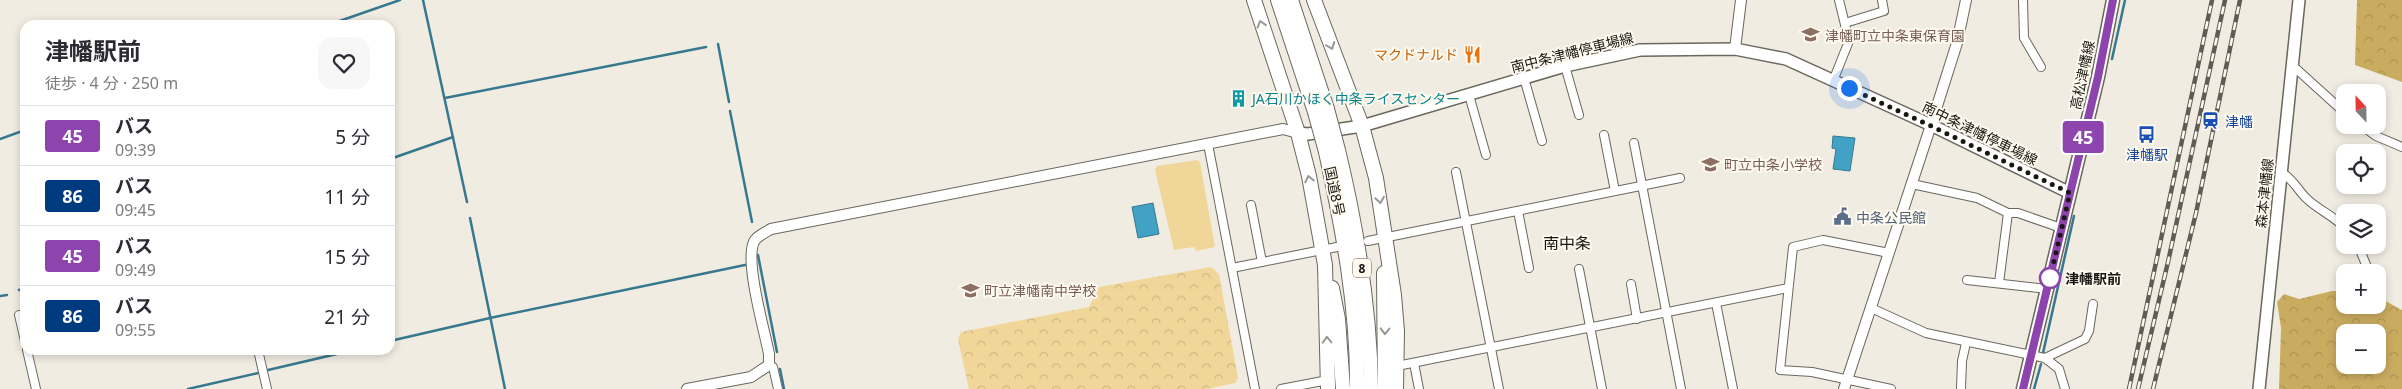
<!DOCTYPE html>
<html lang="ja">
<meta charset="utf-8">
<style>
body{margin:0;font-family:"Noto Sans","Noto Sans JP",sans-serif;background:#f7f7f7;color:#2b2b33;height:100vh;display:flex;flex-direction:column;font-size:19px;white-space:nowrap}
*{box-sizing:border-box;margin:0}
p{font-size:16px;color:#7c7c81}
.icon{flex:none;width:28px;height:28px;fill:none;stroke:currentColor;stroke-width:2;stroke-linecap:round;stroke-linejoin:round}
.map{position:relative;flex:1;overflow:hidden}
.sheet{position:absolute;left:20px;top:20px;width:375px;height:335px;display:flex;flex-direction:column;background:#fff;border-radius:15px;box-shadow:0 2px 8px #0003}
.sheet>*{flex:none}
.badge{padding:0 10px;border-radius:4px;font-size:18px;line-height:32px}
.needle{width:32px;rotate:338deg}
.buttons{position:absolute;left:2336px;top:84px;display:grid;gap:10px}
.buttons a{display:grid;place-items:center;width:50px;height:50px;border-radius:10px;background:#fff;box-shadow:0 2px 8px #0003;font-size:25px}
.you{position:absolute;width:25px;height:25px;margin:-12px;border:4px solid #fff;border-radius:50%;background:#1a73e8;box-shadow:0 0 0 8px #1a73e833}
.map>.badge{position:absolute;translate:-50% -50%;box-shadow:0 0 0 2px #fff}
.round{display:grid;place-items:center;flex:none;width:52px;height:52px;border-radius:15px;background:#f7f7f7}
.head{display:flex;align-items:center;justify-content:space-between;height:85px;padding:0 25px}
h1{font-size:24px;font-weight:700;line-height:38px}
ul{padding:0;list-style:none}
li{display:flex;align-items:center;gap:15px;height:60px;padding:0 25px;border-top:1px solid #e1e1e2}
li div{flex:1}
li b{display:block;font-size:19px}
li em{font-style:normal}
li .badge{min-width:55px;font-weight:700;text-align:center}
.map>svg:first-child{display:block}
</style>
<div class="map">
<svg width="2402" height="389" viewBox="0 0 2402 389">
<defs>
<pattern id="forest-crowns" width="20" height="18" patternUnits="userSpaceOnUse" patternTransform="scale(1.25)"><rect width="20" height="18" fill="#caac60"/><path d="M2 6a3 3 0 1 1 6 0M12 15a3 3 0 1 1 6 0" fill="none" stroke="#ad9352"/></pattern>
<pattern id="park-crowns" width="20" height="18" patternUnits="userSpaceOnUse" patternTransform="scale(1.25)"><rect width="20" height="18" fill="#f0d799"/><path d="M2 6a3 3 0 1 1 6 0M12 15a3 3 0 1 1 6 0" fill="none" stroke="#cdb883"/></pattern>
</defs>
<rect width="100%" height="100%" fill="#f1ece1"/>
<g fill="url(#forest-crowns)" fill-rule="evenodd">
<polygon points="2357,0 2402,0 2402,82 2355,65"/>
<path d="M2332,291H2345V305H2378V297L2402,310V389H2279L2281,328L2277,302L2284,294L2299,299ZM2345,332H2378V365H2345Z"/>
</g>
<polygon fill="url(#park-crowns)" points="1211,267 1219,274 1238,378 1235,383 1207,389 969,389 958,339 961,332 1089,307 1099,287"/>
<polygon fill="#f0d799" points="1197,160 1200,162 1215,247 1196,251 1194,247 1174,250 1155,170 1157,166"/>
<g fill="#42a2c5" stroke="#367890">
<polygon points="1833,136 1855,138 1850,171 1833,169 1836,149 1832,148"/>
<polygon points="1153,203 1159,234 1138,238 1132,207"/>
</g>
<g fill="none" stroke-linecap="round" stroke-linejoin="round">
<g stroke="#367890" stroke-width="2.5">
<polyline points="423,0 467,202"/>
<polyline points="328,25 400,0"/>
<polyline points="718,44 729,102"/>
<polyline points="2112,59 2125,0"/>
<polyline points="445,98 706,47"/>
<polyline points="730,111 752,222"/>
<polyline points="0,139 25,130"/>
<polyline points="390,159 453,137"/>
<polyline points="470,218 505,389"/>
<polyline points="758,255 777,352"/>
<polyline points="19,290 25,288"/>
<polyline points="0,296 7,295"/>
<polyline points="390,341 490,318 745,265"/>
<polyline points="2043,353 2074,216"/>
<polyline points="780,369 784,389"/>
<polyline points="268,370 354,350"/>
<polyline points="188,389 258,373"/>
<polyline points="2034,389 2041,364"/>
</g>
<defs>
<g id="minor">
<polyline points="2023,0 2024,38 2041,67"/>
<polyline points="1845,23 1884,11 1882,0"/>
<polyline points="2292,65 2345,113"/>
<polyline points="1565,66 1579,115"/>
<polyline points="1524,78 1542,141"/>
<polyline points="1833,81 1849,41 1839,0"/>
<polyline points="1469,95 1486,155"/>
<polyline points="2361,125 2376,136 2402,147"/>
<polyline points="1604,135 1615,191"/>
<polyline points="1634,143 1681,389"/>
<polyline points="1208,144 1255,389"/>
<polyline points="1456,172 1499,389"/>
<path d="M2281,172C2294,180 2297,189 2306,198C2318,210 2333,215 2345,228"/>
<polyline points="1912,184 1977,198 2008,213 2018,213 2061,228"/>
<polyline points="1251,205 1262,262"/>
<polyline points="1518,211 1529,268"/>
<polyline points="1368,241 1680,178"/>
<polyline points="2358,245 2369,272"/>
<polyline points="1889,253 1823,240 1793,247 1780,370 1812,372 1891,389"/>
<polyline points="1232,268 1337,247"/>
<polyline points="1579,269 1602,389"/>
<polyline points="1967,280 2047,289"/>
<polyline points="1999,283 2008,213"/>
<polyline points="1631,284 1637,319"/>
<polyline points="1716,303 1733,389"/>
<polyline points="1871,308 1926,333 2045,358 2059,369 2065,389"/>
<polyline points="19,315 25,341"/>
<polyline points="27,350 36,389"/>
<polyline points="258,350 267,389"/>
<polyline points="2045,358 2085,339 2089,331 2093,304"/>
<polyline points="1414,363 1419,389"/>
<polyline points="769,365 773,367 778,389"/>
<polyline points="1397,366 1788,288"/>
<polyline points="1281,389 1328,380"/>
<polyline points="1961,389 1962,361 1966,343"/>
</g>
<g id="tertiary">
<polyline points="1735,49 1741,0"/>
<path d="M687,389L751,377L769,365V354C765,332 743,257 755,240C758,236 766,232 771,229L1283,129L1298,133"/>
<polyline points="1844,389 1931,125 1957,43 1966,0"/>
</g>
<g id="secondary">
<polyline points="1298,133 1308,134 1362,126 1565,66 1640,50 1735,49 1786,59 1931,125 2070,193"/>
<polyline points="2259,389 2299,0"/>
</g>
<polyline id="primary" points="2023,389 2098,77 2113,0"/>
<g id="trunk">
<polyline points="1254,0 1298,133 1309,176 1325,265 1328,389"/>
<polyline points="1278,0 1315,112"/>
<polyline points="1291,0 1327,109"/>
<polyline points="1314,0 1362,126 1376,178 1394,295 1397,331 1396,389"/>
<path d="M1338,150C1357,229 1370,308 1371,389"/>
<path d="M1326,152C1343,230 1358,308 1357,389"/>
<polyline points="1384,273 1385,389"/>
<polyline points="1332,288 1338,319 1343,389"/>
</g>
</defs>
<use href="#minor" stroke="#6a675d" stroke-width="10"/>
<use href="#tertiary" stroke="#6a675d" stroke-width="12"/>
<use href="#secondary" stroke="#6a675d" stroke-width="14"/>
<use href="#primary" stroke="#6a675d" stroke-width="15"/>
<use href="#trunk" stroke="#6a675d" stroke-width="16"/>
<use href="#minor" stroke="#fff" stroke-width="8"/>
<use href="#tertiary" stroke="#fff" stroke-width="10"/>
<use href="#secondary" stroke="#fff" stroke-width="11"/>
<use href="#primary" stroke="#fff" stroke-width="12"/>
<use href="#trunk" stroke="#fff" stroke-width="14"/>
<defs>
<g id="rail">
<polyline points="2129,389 2212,0"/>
<polyline points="2138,389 2168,262 2225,0"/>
<polyline points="2153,389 2196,213 2240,0"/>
</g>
</defs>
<use href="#rail" stroke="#5f5c55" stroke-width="4.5"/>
<use href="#rail" stroke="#fefaef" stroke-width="2.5" stroke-dasharray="8" stroke-linecap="butt"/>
<defs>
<g id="trunk-bridge">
<polyline points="1327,109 1338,150"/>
<polyline points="1315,112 1326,152"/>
</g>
</defs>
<use href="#trunk-bridge" stroke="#6a675d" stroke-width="16" stroke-linecap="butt"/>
<use href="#trunk-bridge" stroke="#fff" stroke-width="14"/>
</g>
<defs><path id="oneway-chevron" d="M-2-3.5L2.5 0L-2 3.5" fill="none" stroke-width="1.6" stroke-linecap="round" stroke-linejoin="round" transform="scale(1.25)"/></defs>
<g stroke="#989795">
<use href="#oneway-chevron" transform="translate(1261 24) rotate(-107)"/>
<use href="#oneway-chevron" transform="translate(1331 46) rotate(69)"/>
<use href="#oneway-chevron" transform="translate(1309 179) rotate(-102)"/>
<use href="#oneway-chevron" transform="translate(1380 200) rotate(81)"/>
<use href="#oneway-chevron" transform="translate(1385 331) rotate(91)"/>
<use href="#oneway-chevron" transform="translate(1327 340) rotate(-92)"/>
</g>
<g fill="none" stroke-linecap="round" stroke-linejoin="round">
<defs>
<polyline id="line" points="2023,389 2098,77 2113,0"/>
</defs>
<use href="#line" stroke="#fff" stroke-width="11"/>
<use href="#line" stroke="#8e44ad" stroke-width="8"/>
<polyline stroke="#191713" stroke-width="5" stroke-dasharray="0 9" points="1849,88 1931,126 2070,193 2050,278"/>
</g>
<defs>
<symbol id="school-bare" viewBox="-9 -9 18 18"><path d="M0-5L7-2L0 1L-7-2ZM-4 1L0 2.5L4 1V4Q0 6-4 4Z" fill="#8d6e63" stroke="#fefaef" stroke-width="2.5" paint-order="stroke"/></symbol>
<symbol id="restaurant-bare" viewBox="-9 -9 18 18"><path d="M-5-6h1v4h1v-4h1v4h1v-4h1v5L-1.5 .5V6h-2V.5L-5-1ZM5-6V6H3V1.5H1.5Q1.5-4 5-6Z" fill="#e8710a" stroke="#fefaef" stroke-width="2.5" paint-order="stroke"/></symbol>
<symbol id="building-bare" viewBox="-9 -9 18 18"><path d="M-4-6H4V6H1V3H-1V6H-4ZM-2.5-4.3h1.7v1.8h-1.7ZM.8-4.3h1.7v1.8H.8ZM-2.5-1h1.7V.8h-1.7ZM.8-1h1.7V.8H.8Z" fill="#0f9aa8" stroke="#fefaef" stroke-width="2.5" paint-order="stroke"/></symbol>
<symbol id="station-bare" viewBox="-9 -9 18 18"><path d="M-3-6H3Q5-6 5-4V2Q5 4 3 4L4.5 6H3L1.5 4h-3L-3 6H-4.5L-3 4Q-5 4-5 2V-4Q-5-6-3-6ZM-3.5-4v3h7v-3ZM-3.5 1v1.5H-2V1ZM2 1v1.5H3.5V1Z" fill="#1a4fb4" stroke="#fefaef" stroke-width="2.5" paint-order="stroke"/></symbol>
<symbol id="bus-bare" viewBox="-9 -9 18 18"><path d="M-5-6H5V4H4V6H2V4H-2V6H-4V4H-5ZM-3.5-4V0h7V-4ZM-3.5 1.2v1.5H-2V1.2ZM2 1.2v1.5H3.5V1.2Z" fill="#1a4fb4" stroke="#fefaef" stroke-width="2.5" paint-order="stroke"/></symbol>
<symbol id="civic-bare" viewBox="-9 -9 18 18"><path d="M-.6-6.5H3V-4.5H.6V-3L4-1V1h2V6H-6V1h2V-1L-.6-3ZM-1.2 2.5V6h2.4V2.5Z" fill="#5c6f8a" stroke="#fefaef" stroke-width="2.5" paint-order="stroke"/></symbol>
</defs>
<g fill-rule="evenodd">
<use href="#school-bare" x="1798" y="22" width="25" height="25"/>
<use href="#restaurant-bare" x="1460" y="42" width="25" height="25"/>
<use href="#building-bare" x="1226" y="86" width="25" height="25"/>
<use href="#station-bare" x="2198" y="108" width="25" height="25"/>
<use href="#bus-bare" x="2134" y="122" width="25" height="25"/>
<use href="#school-bare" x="1698" y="152" width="25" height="25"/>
<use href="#civic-bare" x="1830" y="204" width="25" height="25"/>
<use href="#school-bare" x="958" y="278" width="25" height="25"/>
</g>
<circle fill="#fff" stroke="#8e44ad" stroke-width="2.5" cx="2050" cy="278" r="10"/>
<g text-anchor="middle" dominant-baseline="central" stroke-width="4" stroke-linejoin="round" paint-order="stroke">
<rect fill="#fefaef" stroke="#5e5b55" stroke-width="1" x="1353" y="258.5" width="18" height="19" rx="4"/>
<g font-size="12" font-weight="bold" fill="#191713">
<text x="1362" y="268">8</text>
</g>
<g font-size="14" fill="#785e54" stroke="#fefaef" text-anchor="start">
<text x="1825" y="35">津幡町立中条東保育園</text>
<text x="1724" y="164">町立中条小学校</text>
<text x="984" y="290">町立津幡南中学校</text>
</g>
<g font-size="14" fill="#191713" stroke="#fefaef">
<text transform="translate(1572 52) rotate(-14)">南中条津幡停車場線</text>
<text transform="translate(2082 75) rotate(-78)">高松津幡線</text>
<text transform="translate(1980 133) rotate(26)">南中条津幡停車場線</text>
<text transform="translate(1335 191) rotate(78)">国道8号</text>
<text transform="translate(2264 193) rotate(-84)">森本津幡線</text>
</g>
<g font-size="14" fill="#c56008" stroke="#fefaef" text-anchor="end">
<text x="1458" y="54">マクドナルド</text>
</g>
<g font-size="14" fill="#0d838f" stroke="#fefaef" text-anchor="start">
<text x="1252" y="98">JA石川かほく中条ライスセンター</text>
</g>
<g font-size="14" fill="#164399" stroke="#fefaef" text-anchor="start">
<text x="2225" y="121">津幡</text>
<text x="2147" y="154" text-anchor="middle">津幡駅</text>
</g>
<g font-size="14" fill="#4e5e75" stroke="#fefaef" text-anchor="start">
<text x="1856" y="217">中条公民館</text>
</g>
<g font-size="14" font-weight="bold" fill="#191713" stroke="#fefaef" text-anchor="start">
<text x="2065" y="278">津幡駅前</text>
</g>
<g font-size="16" fill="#191713" stroke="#fefaef">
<text x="1567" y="243">南中条</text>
</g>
</g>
</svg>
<div class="buttons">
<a><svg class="needle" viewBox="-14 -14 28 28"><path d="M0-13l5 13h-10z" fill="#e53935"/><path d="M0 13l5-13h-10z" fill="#7c7c81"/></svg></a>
<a><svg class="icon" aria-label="locate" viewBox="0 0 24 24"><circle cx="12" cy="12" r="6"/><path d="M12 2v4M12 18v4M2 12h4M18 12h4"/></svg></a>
<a><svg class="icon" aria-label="layers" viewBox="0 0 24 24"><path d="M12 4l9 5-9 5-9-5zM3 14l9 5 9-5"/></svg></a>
<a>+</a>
<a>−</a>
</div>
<div class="you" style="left:1849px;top:88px"></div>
<b class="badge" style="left:2083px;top:137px;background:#8e44ad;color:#fff">45</b>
<section class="sheet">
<div class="head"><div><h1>津幡駅前</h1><p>徒歩 · 4 分 · 250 m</p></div><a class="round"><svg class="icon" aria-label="heart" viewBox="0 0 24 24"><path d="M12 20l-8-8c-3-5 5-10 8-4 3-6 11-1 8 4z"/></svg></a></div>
<ul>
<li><span class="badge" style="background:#8e44ad;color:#fff">45</span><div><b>バス</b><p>09:39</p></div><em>5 分</em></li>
<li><span class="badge" style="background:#003b80;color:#fff">86</span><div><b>バス</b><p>09:45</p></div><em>11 分</em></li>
<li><span class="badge" style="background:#8e44ad;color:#fff">45</span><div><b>バス</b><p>09:49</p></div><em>15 分</em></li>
<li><span class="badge" style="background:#003b80;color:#fff">86</span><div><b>バス</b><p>09:55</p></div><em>21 分</em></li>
</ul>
</section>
</div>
